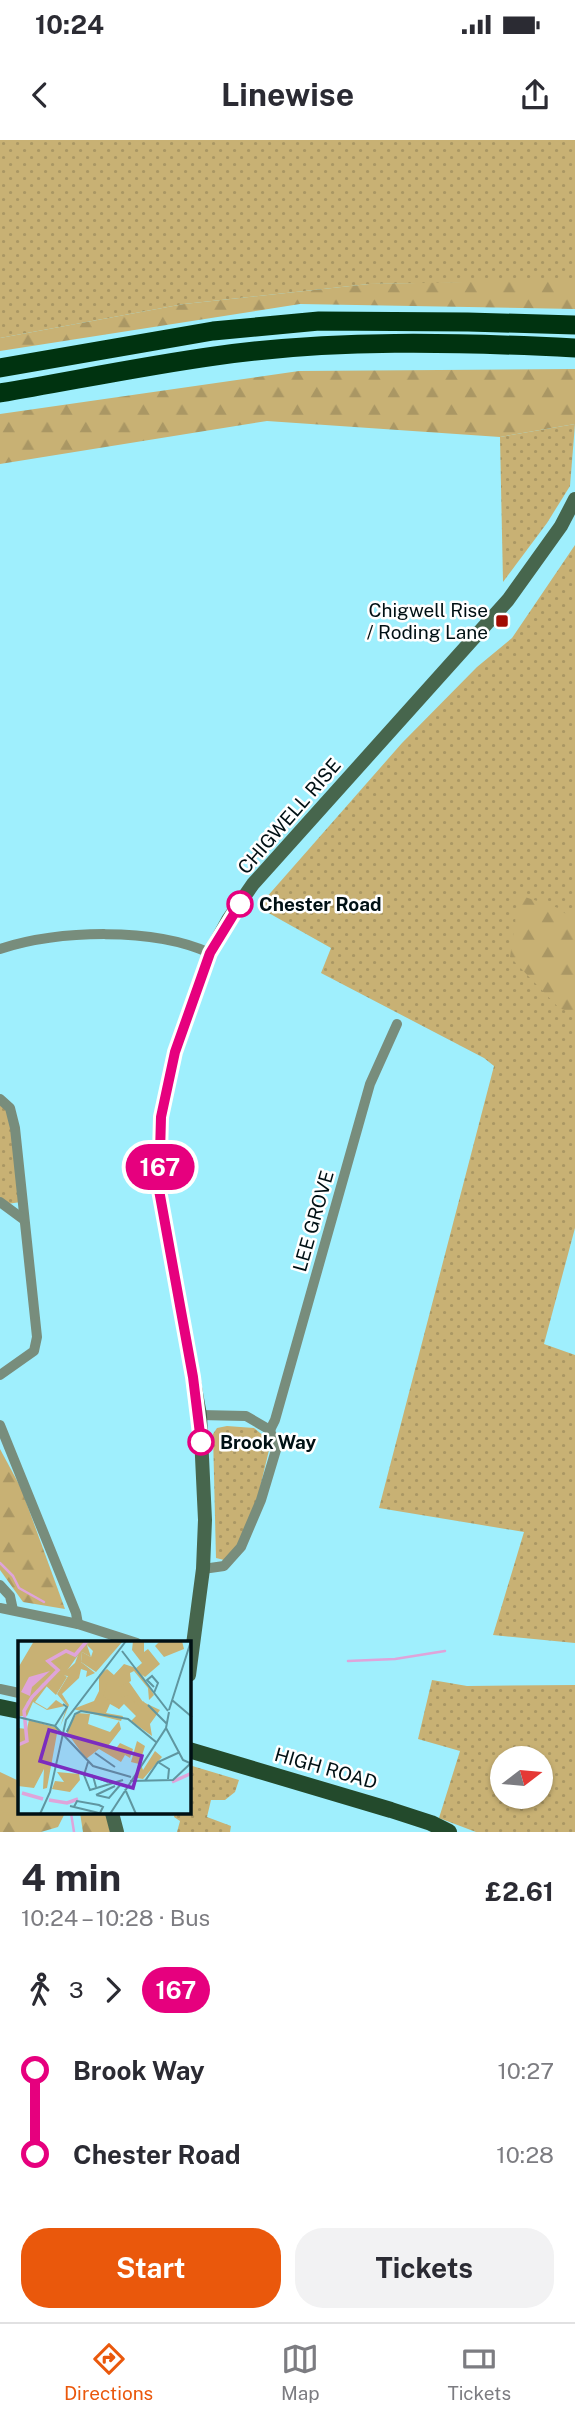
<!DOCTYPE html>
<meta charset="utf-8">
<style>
body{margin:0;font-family:"Public Sans",sans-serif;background:#f2f2f3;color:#2b2b33;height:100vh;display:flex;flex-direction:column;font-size:26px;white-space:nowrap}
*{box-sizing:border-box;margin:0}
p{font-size:23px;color:#7c7c81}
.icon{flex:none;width:38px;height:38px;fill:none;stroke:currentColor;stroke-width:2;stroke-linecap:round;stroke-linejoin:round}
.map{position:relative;height:1692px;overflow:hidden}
.side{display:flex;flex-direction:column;background:#fff;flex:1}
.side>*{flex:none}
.badge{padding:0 14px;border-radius:23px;font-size:24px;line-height:46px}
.needle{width:46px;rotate:74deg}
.tools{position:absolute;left:490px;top:1606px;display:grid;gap:14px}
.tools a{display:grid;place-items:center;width:63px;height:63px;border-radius:50%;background:#fff;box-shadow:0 2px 5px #0004;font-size:35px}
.map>.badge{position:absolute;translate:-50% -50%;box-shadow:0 0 0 4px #fff}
.legs{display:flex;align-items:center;gap:10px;height:77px;padding:0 21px;font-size:23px}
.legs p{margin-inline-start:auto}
.head{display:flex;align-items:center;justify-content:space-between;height:119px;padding:0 21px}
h1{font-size:38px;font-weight:700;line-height:52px}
.primary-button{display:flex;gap:14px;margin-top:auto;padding:14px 21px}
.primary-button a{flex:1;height:80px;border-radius:28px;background:#ea580c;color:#fff;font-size:28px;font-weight:700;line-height:80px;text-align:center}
.primary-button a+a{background:#f2f2f3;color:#2b2b33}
ul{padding:0 21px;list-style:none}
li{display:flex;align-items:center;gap:24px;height:84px;font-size:26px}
li i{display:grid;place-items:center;width:10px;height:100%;margin:0 9px;background:currentColor}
li i::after{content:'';width:18px;height:18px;margin:-9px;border:5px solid;border-radius:50%;background:#fff}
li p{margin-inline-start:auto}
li:first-child i{background:linear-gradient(#0000 50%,currentColor 0)}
li:last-child i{background:linear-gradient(currentColor 50%,#0000 0)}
.status{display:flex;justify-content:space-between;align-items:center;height:49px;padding:0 35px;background:#fff;direction:ltr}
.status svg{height:19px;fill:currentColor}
header{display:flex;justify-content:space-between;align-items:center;height:91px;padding:0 21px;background:#fff;font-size:32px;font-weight:700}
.tab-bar{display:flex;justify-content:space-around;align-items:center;height:98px;border-top:2px solid #e1e1e2;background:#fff;font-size:19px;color:#7c7c81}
.tab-bar a{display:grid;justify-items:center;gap:4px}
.tab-bar .selected{color:#ea580c}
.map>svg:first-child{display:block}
</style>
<div class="status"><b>10:24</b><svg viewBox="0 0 49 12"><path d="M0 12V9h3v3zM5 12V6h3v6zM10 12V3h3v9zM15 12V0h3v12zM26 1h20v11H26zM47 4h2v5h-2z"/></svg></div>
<header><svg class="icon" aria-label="back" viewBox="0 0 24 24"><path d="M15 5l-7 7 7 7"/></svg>Linewise<svg class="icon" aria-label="share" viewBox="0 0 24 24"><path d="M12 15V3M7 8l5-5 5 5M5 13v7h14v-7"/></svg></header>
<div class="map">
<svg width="575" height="1692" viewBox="0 0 575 1692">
<defs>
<pattern id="green-dots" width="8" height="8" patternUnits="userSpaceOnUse" patternTransform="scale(1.75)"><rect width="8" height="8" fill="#c8b174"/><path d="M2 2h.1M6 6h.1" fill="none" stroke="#aa9764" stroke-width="1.8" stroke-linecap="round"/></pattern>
<pattern id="forest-firs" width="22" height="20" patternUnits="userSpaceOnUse" patternTransform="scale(1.75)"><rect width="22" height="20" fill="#c8b174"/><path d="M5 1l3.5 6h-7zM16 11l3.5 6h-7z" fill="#aa9764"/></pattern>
</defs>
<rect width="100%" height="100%" fill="#9feffd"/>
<g fill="url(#green-dots)" fill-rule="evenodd">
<polygon points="0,0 575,0 575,141 369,144 184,164 0,198"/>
<polygon points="575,284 570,346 547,383 503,442 500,297"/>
<polygon points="575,405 575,1088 544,1204 575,1215 575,1503 493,1495 524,1392 379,1368 494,926 484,918 321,833 331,808 258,767 402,603 477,527 512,498"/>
<polygon points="0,962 10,968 21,1062 7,1064 0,1057"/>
<polygon points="227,1286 254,1288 265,1297 269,1310 258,1356 238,1405 224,1420 216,1418 213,1294 217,1288"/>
<path d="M432,1540L467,1546L575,1545V1692H476L439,1678L460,1611L418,1599ZM502,1619H541V1657H502Z"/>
<polygon points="189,1625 239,1640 235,1652 225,1660 211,1660 207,1677 231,1686 230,1692 177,1692 180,1681 174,1677 175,1673 189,1673"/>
</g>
<g fill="url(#forest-firs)">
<polygon points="559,140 575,141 575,169 300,164 0,211 0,198 184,164 369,144"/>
<polygon points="575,229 575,284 500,297 267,281 0,324 0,274 299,231"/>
<polygon points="519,755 558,768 575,781 575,874 559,868 510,817"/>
<polygon points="0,1309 21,1348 65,1469 23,1462 0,1430"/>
<polygon points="0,1632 19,1641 19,1673 65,1673 58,1687 41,1692 0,1692"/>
<polygon points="80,1673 106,1673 110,1692 83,1692"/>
</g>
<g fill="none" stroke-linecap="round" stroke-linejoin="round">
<g stroke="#dfa4da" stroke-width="2.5">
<polyline points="0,1423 13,1436 19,1448 44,1462"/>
<polyline points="348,1521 395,1519 445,1511"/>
<polyline points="71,1673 74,1692"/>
</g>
<g stroke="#788d7c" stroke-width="10">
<path d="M0,809C59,790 153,787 210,813"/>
<polyline points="0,959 10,968 15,988 37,1197 34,1211 0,1235"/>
<polyline points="0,1062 23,1079"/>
<polyline points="200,1275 246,1276 270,1290 276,1310 261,1360 241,1407 224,1426 203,1429"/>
<polyline points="0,1285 76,1473 78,1484"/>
<polyline points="270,1290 275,1280 370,944 397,884"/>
<polyline points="0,1445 10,1456 13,1470"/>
<polyline points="0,1468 78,1484 137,1503"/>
<polyline points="0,1549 19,1553"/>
</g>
<g stroke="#47664d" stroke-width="14">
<polyline points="189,1535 203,1429 205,1380 200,1275 159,1050 161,977 175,913 210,813 228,780 253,744 508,460 561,386 575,359"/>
<polyline points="112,1673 117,1692"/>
</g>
<g stroke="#234a2c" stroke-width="16">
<polyline points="0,1567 19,1571"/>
<polyline points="189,1610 391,1670 431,1683 449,1692"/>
</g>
<g stroke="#003310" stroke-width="19">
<polyline points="0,228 213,191 319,181 468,182 575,185"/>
<path d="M0,253C71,241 143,226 215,216C333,199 456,202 575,208"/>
</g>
</g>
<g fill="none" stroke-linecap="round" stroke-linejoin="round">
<defs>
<polyline id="line-1" points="201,1302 193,1237 159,1050 161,977 175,912 210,813 240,764"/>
</defs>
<use href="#line-1" stroke="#fff" stroke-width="16"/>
<use href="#line-1" stroke="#e6007e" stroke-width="10"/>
</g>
<rect fill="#a20b03" stroke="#fff" stroke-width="2.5" x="495" y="474" width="14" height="14" rx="3.5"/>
<g fill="#fff" stroke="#e6007e" stroke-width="3.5">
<circle cx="240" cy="764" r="12"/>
<circle cx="201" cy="1302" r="12"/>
</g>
<g text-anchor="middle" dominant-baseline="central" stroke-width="5" stroke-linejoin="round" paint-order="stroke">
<g font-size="19" fill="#001014" stroke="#fff" text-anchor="end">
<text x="488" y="470">Chigwell Rise<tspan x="488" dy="22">/ Roding Lane</tspan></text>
</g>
<g font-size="19" fill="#001014" stroke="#fff">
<text transform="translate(289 676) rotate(-49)">CHIGWELL RISE</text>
<text transform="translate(313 1081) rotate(-74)">LEE GROVE</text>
<text transform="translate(326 1628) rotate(16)">HIGH ROAD</text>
</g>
<g font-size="19" font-weight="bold" fill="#001014" stroke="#fff" text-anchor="start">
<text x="259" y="764">Chester Road</text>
<text x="220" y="1302">Brook Way</text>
</g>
</g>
<g transform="translate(18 1501)">
<rect width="173" height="173" fill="#9feffd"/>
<path d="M16,0H70L46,34L49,36L38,54L25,42L9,61L5,72L9,75H0V27ZM72,0H105L78,31L63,21L64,11L73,16L75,10L69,4ZM115,0H126V11L130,8L142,23L127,36L117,28L124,22L114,9ZM142,0H164L166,8L146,16L137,5ZM89,28L96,34L102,28L125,61L142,69L132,83L134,95L113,80L118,75L106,63L101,68L84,55L81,34ZM59,72L72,73L70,83L92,91L101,80L103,88L90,105L97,109L102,102L115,108L112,117L107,114L103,121L81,108L68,118L48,90ZM11,79L40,87L29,147L25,148L26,128L16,147L0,145V87L9,88ZM119,100L127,105L122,121L125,129L137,110L144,116L125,138L119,137L121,123L113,121ZM39,131L61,133L62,139L52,151L34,148L37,140L46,141Z" fill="#c8b174"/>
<path d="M73,0L69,4L73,16L64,11L63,21L77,32L68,36L69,30L63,28L61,37L44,53L51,64L42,86L49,65L39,53L50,35L42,34L39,26L30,21L40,15L34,20L43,24L42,31L48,30L57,22L63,6ZM106,23L121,28L136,54L131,59L130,47L116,30L112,32L113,40L100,47L107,56L110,54L121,64L125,60L129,64L126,68L110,56L101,68L92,63L88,72L105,75L103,80L55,68L76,60L81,50V34L89,44L85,55L99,64L106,58L89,42ZM25,42L33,45L38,53L29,45L17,61L29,68L38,59L47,65L29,69L15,61L9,75L4,72L9,61Z" fill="#c8b174"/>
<path d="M32,30L14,46L12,55L3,51L11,36Z" fill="#dfa4da"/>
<path fill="none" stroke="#dfa4da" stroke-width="3.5" d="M0,104L9,100L6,70L14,56L40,29L30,20L48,10L57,14L69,0M154,141L174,132M4,152L25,158M31,159L49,162L60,158"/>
<path fill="none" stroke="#5f96a0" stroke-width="2" d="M104,10L150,70M136,52L140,42L134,35L129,39L136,46M154,59L174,76M130,64L149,83M151,69L173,0M0,76L37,85L75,125L113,136M37,85L49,66L45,63M148,87L165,119L174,123M49,91L57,73L63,70L110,78L138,101M77,112L97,126M70,121L66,134L72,149L105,139M140,121L151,128L150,138M112,140L155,139L173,122M127,140L140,121L162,111M78,146L75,135L90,141M107,148L118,173M78,154L91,157L103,143M78,154L97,145M52,165L81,172M56,166L59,160L81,164L85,166L82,172M22,173L32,151L48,79L108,0M92,173L148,87L151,71"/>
<path fill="#7b2cbf" fill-opacity="0.15" stroke="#7b2cbf" stroke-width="3.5" d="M31,89L124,115L115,147L22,120Z"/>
<rect width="173" height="173" fill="none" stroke="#001014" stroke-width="3.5"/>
</g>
</svg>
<div class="tools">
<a><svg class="needle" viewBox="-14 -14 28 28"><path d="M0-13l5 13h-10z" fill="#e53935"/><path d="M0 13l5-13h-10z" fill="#7c7c81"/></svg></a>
</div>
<b class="badge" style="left:160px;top:1027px;background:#e6007e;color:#fff">167</b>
</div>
<section class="side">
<div class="head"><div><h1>4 min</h1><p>10:24 – 10:28 · Bus</p></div><b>£2.61</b></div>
<div class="legs"><svg class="icon" aria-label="walk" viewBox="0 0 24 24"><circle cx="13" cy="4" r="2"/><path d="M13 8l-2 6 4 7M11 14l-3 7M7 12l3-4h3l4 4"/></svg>3<svg class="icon" aria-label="forward" viewBox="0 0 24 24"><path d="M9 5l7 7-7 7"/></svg><b class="badge" style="background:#e6007e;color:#fff">167</b></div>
<ul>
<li><i style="color:#e6007e"></i><b>Brook Way</b><p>10:27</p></li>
<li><i style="color:#e6007e"></i><b>Chester Road</b><p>10:28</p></li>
</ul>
<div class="primary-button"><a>Start</a><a>Tickets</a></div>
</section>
<nav class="tab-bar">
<a class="selected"><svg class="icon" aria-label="directions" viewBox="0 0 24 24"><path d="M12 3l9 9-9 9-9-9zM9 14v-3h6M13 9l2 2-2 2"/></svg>Directions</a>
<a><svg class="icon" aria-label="map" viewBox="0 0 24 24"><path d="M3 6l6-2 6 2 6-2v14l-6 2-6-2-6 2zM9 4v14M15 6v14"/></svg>Map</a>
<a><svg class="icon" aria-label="tickets" viewBox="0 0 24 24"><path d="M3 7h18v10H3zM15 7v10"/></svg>Tickets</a>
</nav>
